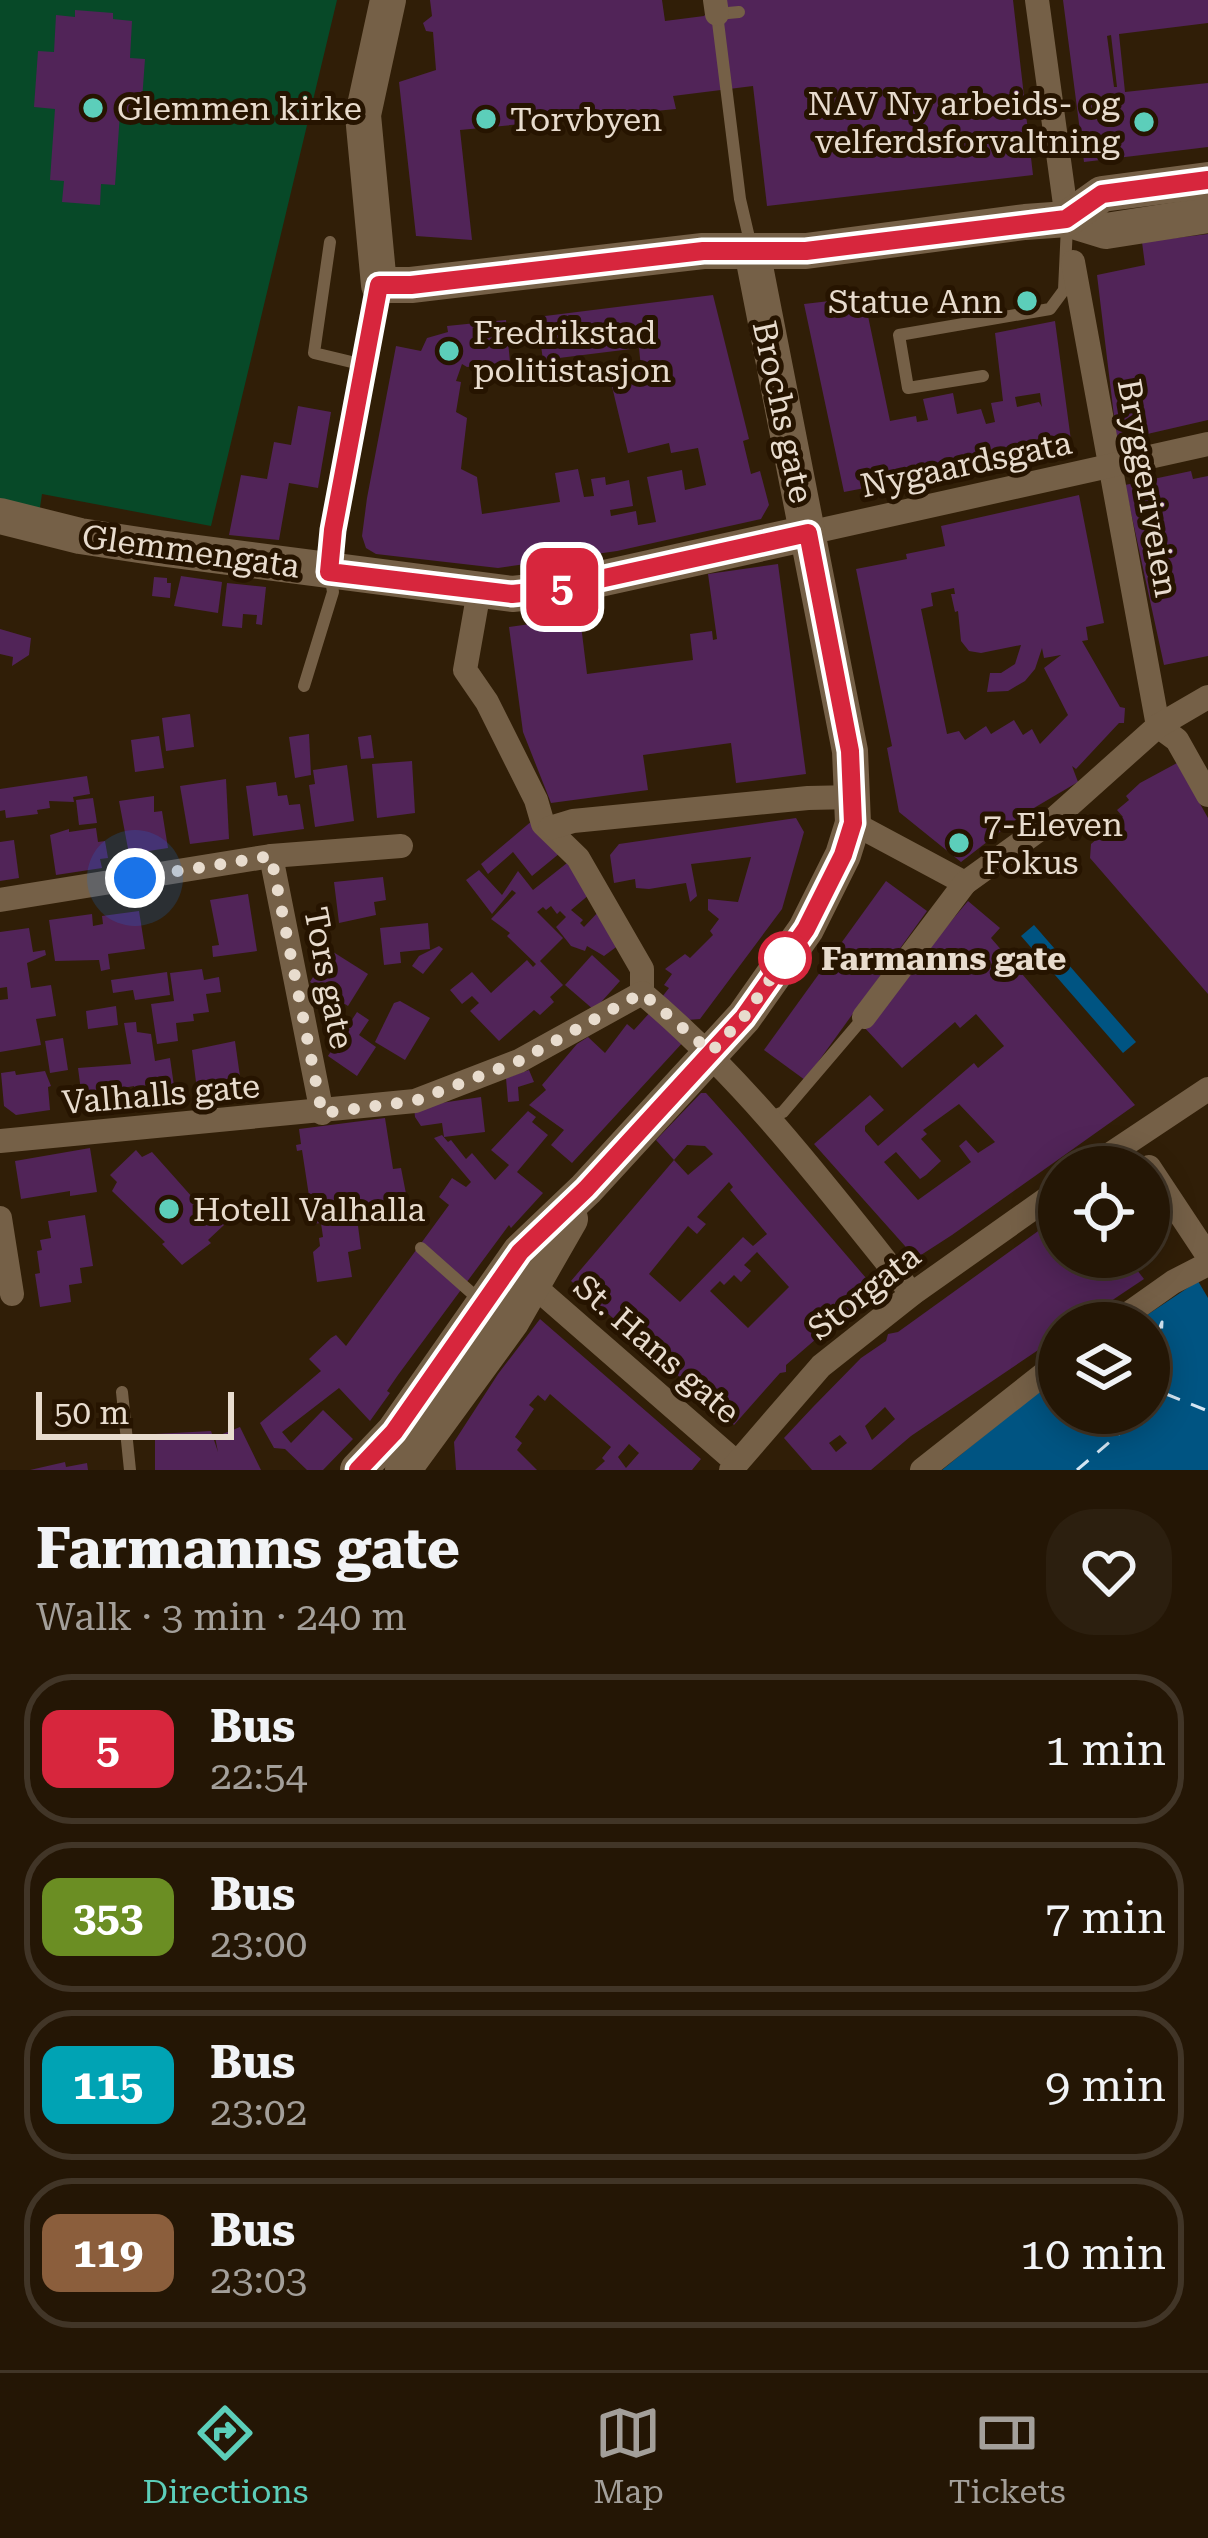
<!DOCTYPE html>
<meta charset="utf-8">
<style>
body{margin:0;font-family:"Roboto Serif",serif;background:#2c1f0f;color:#f1f3f6;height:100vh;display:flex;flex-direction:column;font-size:45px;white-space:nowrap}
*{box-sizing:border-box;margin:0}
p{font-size:39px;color:#a39f9a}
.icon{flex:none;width:66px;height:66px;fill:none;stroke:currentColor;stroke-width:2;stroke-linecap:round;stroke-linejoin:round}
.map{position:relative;height:1470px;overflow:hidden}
.panel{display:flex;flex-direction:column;background:#241605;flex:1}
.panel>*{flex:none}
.badge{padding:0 24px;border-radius:18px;font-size:42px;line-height:78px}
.controls{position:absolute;left:1038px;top:1146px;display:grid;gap:24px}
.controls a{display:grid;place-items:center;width:132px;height:132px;border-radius:50%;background:#241605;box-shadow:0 6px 30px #0003,0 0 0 3px #413527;font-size:60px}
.scale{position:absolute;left:36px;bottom:30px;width:198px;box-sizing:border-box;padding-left:12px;border:6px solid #e8dcce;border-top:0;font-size:33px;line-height:42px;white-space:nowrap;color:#e8dcce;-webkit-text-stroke:9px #261400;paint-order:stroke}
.you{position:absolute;width:60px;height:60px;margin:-30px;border:9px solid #fff;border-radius:50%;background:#1a73e8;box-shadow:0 0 0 18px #1a73e833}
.map>.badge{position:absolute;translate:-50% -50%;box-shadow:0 0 0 6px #fff}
.round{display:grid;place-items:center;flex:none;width:126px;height:126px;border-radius:48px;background:#2c1f0f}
.summary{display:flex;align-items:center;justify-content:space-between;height:204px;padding:0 36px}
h1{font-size:57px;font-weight:700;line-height:90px}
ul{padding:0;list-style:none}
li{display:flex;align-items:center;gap:36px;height:150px;margin:0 24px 18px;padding:0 12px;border:6px solid #413527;border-radius:48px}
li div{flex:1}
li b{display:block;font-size:45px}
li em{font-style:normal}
li .badge{min-width:132px;font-weight:700;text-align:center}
.tab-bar{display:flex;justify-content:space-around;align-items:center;height:168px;border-top:3px solid #413527;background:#241605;font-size:33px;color:#a39f9a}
.tab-bar a{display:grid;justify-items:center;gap:6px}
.tab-bar .active{color:#5cceba}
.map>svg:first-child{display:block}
</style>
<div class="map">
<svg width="1208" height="1470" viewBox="0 0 1208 1470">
<rect width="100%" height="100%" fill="#301e07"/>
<polygon fill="#074928" points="0,0 337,0 211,526 42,494 38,521 0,509"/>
<g fill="#005482">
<polygon points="1034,925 1136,1042 1123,1053 1021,936"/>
<polygon points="1198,1281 1208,1298 1208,1470 942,1470 1059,1374 1059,1413 1149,1413 1149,1323 1135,1323"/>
</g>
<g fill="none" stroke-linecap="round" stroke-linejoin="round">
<g stroke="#d5e6f4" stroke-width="3" stroke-dasharray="15 12" stroke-linecap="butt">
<polyline points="1149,1355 1162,1322 1160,1359 1166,1394 1208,1411"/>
<polyline points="1077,1470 1118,1435 1127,1413"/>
</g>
</g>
<g fill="#512458" fill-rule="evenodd">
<polygon points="430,0 662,0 665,21 704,16 718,0 1013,0 1033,175 767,206 753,86 673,96 676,109 460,130 472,240 416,236 399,82 436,70 433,32 426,31 423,23 432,16"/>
<path d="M1063,0H1208V23L1119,34L1125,92L1208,83V147L1084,162ZM1111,35L1117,87H1114L1107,36Z"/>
<polygon points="75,10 113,13 113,19 132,21 130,58 145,59 141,114 120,113 115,185 101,184 100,205 62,202 64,181 50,180 55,109 34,107 38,51 54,52 56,15 75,17"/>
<polygon points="1208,234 1208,420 1117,441 1097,275 1145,265 1142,242"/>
<polygon points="713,295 749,439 743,441 751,474 760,471 769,505 761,519 617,551 498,568 376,554 366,548 362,536 367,498 396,346 421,351 427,338 448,332 447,326 506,320 510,362 467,367 462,364 456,381 461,382 456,412 467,418 461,469 477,477 482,514 560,502 555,473 578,469 584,497 594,496 591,479 605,477 606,485 629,480 633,506 610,510 611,516 636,511 638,525 656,522 647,477 682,470 685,490 706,485 698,448 671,453 669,443 628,453 608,370 641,368 639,348 543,360 537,317"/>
<path d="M864,297L890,421L916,416L917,422L928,420L923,399L953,393L957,414L981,409L986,424L995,422L991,403L1003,401L995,333L1055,321L1072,448L844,492L804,304ZM1040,393L1042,407L1039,402L1017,407L1015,397Z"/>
<polygon points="298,406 331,412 318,488 289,483 279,540 229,535 241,475 267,479 274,442 291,445"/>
<polygon points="1191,471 1193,479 1208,476 1208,656 1164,665 1125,485"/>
<path d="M1079,495L1104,623L1086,627L1088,640L1082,641L1120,707L1125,708L1124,723H1119L1076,769L1072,766L1078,782L1022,815L961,862L899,812L887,748L892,746L856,569L907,559L906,554L945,546L941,526ZM954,588L955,594H951L955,612L958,611L961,641L969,651L981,653L1021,645L1015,664L1001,673H990L987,692L1008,691L1025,681L1035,669L1042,648L1044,658L1061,655L1044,668L1068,715L1040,744L1032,729L1023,735L1014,720L991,734L986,726L965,740L959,731L947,734L921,609L933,606L931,593Z"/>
<polygon points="778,564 806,774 736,783 731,743 643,755 648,790 551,803 523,732 509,627 580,617 587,674 693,660 690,634 712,631 713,640 717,639 708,574"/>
<polygon points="181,576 222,582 218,613 174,606"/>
<polygon points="154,577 167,578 167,583 171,583 170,598 152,596"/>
<polygon points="227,583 266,587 262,625 256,624 257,615 243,614 242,628 222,626"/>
<polygon points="0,629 31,638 29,655 12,666 13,657 0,654"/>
<polygon points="190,714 194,747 166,751 162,718"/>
<polygon points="309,734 311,775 295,778 289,737"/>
<polygon points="371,735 374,758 361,759 358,737"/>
<polygon points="159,736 164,768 135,772 131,740"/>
<polygon points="412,761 415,813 377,818 372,764"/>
<polygon points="1177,763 1208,818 1208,994 1090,858 1091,844 1123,817 1117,810 1129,800 1126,796 1140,783"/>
<polygon points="347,765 354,821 315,827 309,785 315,784 313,770"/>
<polygon points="87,776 90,794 73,797 74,802 49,801 50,808 37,810 38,814 6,818 5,810 0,811 0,789"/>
<polygon points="226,779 229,839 190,844 180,786"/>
<polygon points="276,782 278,796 287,795 289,805 300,804 304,829 253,836 246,786"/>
<polygon points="154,796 154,812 162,811 168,848 129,854 119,801"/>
<polygon points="93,798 97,823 79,825 76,800"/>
<polygon points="796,818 804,832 782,909 700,1019 687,1020 662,997 669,988 664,985 672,974 665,969 685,954 690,958 713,935 710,931 719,919 708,910 708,899 738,902 751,857 691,864 697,896 690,902 686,883 649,889 636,888 635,879 614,883 610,855 619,844"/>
<polygon points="533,820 560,853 532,876 513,852 488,874 481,864"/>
<polygon points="96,828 98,842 105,841 108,858 100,859 102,868 56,875 50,835 69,829 69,832"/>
<polygon points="14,840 19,878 0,881 0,842"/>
<polygon points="567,863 590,894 571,910 583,920 580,923 584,927 601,909 623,942 604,956 587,946 585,951 571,946 556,927 566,917 560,911 557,914 551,906 546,910 543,907 537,912 563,938 540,961 563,985 550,997 554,1002 540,1015 534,1010 499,1041 470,1011 479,1003 472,996 462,1004 450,990 472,972 491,993 527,960 533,967 536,964 507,936 510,933 491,919 516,893 512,890 492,914 466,880 479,870 502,895 518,871 533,890"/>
<polygon points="383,877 386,900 374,902 376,915 339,923 334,882"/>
<polygon points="886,881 927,911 805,1080 764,1050"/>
<polygon points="248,894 257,951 213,957 212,946 219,945 210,900"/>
<path d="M968,901L1000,928L991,938L1135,1105L952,1235L921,1255H913L814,1144L870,1095L884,1110L865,1126V1131L878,1146L974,1063L978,1068L1004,1046L976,1014L960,1028L955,1022L902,1068L863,1026ZM959,1104L995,1142L978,1153L966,1140L959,1146L971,1162L918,1200L884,1162L896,1152L920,1179L926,1175L941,1161L921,1139L927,1134L923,1130Z"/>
<polygon points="139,911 145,949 108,954 110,969 101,971 99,960 55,961 49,920 92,914 93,926 103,924 102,916"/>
<polygon points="428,923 430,949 400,952 401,963 384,965 380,928"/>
<polygon points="29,928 33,952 45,950 46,955 27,963 31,988 51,985 56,1016 36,1019 41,1045 0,1052 0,1000 8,999 7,987 0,988 0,932"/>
<polygon points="439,946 443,949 423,974 412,966 419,956"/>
<polygon points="330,950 368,974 348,1006 310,982"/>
<polygon points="592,955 620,981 594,1010 565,985"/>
<polygon points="202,969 204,980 219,977 221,992 206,994 209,1012 193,1014 194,1021 176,1023 178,1041 157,1044 151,1004 174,1001 170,973"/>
<polygon points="167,972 170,995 135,1000 133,990 113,993 111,980"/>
<polygon points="400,1001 430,1018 405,1060 375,1042 394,1003"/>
<polygon points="116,1006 118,1025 88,1029 86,1011"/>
<polygon points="653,1009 685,1040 572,1163 551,1145 564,1130 529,1105 546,1090 542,1085 577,1044 588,1037 605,1053 627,1024 634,1030"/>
<polygon points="357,1012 369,1020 359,1035 376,1047 357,1076 328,1056"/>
<polygon points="136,1022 137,1032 151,1034 155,1061 170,1058 175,1093 136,1098 134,1086 123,1088 124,1100 83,1106 78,1068 131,1064 124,1023"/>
<polygon points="63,1038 68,1070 50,1073 45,1041"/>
<polygon points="235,1041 241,1084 197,1090 192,1050"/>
<polygon points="529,1070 534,1082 518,1087 519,1101 508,1102 506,1078"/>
<polygon points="15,1071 16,1075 45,1071 51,1086 48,1087 50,1110 16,1115 4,1106 1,1073"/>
<path d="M701,1093H706L740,1131L872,1285L869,1293L786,1365V1372L780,1373L734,1425L571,1281L674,1160L688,1175L713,1154L705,1146L687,1145L674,1160L656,1140ZM729,1182L733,1187L730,1190L767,1234L753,1246L743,1237L680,1302L649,1274L688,1226L697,1234L706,1224L697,1217ZM757,1252L789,1287L748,1328L710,1291L720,1281L724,1285L734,1275L741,1282L751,1271L744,1265Z"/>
<polygon points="481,1097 485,1132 444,1137 442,1123 421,1126 415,1117 414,1107"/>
<polygon points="528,1111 536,1117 532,1122 548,1135 517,1172 543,1193 511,1228 509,1225 398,1375 387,1391 390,1393 370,1421 339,1388 282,1432 291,1443 323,1410 353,1439 323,1470 307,1470 285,1449 274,1448 260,1423 321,1371 309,1359 331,1338 336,1335 346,1346 449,1205 439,1197 452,1178 466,1187 471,1182 434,1138 442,1135 448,1142 451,1140 466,1159 472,1153 495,1180 509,1165 491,1150"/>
<polygon points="385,1118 393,1169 401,1168 408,1204 393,1206 394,1212 357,1218 361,1249 348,1252 352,1277 317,1282 313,1252 320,1246 319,1238 323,1237 321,1223 312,1224 309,1203 304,1204 303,1198 309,1196 302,1150 297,1151 296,1145 301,1144 299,1129"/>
<polygon points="90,1148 97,1192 70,1196 70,1191 21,1199 15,1161"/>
<polygon points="136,1150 142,1157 152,1152 201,1207 204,1204 224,1225 208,1240 211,1243 182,1265 162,1244 165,1242 112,1191 117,1182 110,1175"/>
<polygon points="85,1215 93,1266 80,1268 82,1283 69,1285 71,1302 40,1307 35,1274 40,1273 37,1251 42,1250 40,1240 51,1238 48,1221"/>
<path d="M1059,1216V1257H1127L1144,1279L1078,1323H1059V1336L911,1436L871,1470H812L784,1438L813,1407L861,1358L886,1341L888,1334L898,1332ZM885,1407L895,1419L872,1440L865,1426ZM840,1435L847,1443L836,1452L829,1443Z"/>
<path d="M540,1319L701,1459L692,1470H595L605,1461L602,1458L611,1447L550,1394L545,1401L538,1395L529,1405L534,1409L515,1437L522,1443L517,1450L537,1470H456L454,1442L498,1374ZM629,1444L639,1453L626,1468L618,1457Z"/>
<polygon points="240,1427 261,1470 155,1470 155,1434 211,1431 218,1452 215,1437"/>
<polygon points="65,1462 66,1467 87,1463 88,1470 30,1470"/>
</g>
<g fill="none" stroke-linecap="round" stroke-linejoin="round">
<g stroke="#756047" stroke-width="12">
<polyline points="739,12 717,14 740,199 751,246"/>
<polyline points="330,242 314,353 364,365"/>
<polyline points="983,376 908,388 899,335 1050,309 1064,290 1067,226"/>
<polyline points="304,686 333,592 330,573"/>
<polyline points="769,1118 783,1112 864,1017"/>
<polyline points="421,1248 483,1303"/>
<polyline points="122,1392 130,1470"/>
</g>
<g stroke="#756047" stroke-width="24">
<polyline points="715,0 717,14"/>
<polyline points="1037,0 1067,219"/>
<polyline points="1073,262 1158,726"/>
<polyline points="808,533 1208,444"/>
<polyline points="329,571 333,530 379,285"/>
<polyline points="479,591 465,670 487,702 536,800 543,824 578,858 642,969 642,993"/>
<polyline points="1158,726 1177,740 1208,795"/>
<polyline points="853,823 965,883"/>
<polyline points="550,828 573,821 808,798 854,797"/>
<polyline points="271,856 322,1113"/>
<polyline points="0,900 271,856 401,846"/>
<path d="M642,993C746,1080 828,1189 912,1294"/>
<polyline points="864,1017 965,883 1054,819 1158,726 1208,697"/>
<polyline points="0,1141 415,1101 519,1061 642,993"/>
<polyline points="1091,1167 1208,1089"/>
<polyline points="1149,1167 1208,1256"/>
<polyline points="0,1218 12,1294"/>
<polyline points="534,1286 737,1463"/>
<polyline points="1115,1323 1173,1282 1208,1264"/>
<polyline points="731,1470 821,1366 912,1294 1059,1190"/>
<polyline points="922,1470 1059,1362"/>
</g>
<g stroke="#756047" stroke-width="36">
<polyline points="388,0 363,115 379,285 411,285 703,251 806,251 1025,222 1067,219 1106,231 1208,215"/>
<polyline points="1067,219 1102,194 1208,180"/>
<polyline points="0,516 80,536 159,548 512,594 550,590 808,533"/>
<polyline points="358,1470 394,1432 520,1252 586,1189 744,1017 806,929 843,855 853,823 850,751 752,251"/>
<polyline points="403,1470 511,1322 570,1219"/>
</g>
</g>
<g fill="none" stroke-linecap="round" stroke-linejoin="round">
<defs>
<polyline id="line" points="358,1470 394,1432 520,1252 586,1189 744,1017 806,929 843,855 853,823 850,751 808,533 550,590 512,594 329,572 333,530 379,285 411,285 703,251 806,251 1066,219 1102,194 1208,180"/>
</defs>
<use href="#line" stroke="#fff" stroke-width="27"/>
<use href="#line" stroke="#d7263d" stroke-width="18"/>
<polyline stroke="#e8dcce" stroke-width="12" stroke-dasharray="0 21.6" points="135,878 271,856 322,1113 415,1101 519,1061 642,993 711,1052 744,1017 785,958"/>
</g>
<g fill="#5cceba" stroke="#261400" stroke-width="4.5">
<circle cx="93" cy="108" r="12"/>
<circle cx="486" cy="119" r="12"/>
<circle cx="1144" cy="122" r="12"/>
<circle cx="1027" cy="301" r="12"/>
<circle cx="449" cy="351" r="12"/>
<circle cx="959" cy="843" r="12"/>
<circle cx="169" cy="1209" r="12"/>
</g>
<circle fill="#fff" stroke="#d7263d" stroke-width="6" cx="785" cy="958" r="24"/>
<g text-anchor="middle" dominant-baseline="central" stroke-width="10" stroke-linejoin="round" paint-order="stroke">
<g font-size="33" fill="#e8dcce" stroke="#261400" text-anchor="start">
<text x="1120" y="103" text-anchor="end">NAV Ny arbeids- og<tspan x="1120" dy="38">velferdsforvaltning</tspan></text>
<text x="117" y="108">Glemmen kirke</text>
<text x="510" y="119">Torvbyen</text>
<text x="1003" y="301" text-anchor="end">Statue Ann</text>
<text x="473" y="332">Fredrikstad<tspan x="473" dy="38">politistasjon</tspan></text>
<text x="983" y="824">7-Eleven<tspan x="983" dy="38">Fokus</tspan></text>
<text x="193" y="1209">Hotell Valhalla</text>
</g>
<g font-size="33" fill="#e8dcce" stroke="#261400">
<text transform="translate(783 412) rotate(78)">Brochs gate</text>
<text transform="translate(966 464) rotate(-12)">Nygaardsgata</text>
<text transform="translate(1148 488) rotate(80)">Bryggeriveien</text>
<text transform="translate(191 551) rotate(8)">Glemmengata</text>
<text transform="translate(329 978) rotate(79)">Tors gate</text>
<text transform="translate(161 1094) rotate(-5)">Valhalls gate</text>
<text transform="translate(864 1292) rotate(-38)">Storgata</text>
<text transform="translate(657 1349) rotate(41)">St. Hans gate</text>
</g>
<g font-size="33" font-weight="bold" fill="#e8dcce" stroke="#261400" text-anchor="start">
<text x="821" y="958">Farmanns gate</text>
</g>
</g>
</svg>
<div class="controls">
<a><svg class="icon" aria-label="locate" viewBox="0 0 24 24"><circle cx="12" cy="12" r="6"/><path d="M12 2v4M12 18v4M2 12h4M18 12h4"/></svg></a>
<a><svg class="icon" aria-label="layers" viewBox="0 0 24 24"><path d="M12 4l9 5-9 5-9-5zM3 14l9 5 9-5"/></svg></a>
</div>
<div class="scale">50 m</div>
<div class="you" style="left:135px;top:878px"></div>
<b class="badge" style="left:562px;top:587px;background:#d7263d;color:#fff">5</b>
</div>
<section class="panel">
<div class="summary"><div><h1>Farmanns gate</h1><p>Walk · 3 min · 240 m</p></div><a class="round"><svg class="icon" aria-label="heart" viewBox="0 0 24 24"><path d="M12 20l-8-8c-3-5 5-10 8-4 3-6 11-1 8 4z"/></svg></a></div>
<ul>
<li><span class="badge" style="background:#d7263d;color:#fff">5</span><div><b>Bus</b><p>22:54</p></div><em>1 min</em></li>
<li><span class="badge" style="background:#6b8e23;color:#fff">353</span><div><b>Bus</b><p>23:00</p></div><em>7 min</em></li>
<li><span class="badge" style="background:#00a3b4;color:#fff">115</span><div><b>Bus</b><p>23:02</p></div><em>9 min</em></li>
<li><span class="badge" style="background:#8b5e3c;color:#fff">119</span><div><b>Bus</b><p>23:03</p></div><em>10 min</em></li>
</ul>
</section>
<nav class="tab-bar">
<a class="active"><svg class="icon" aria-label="directions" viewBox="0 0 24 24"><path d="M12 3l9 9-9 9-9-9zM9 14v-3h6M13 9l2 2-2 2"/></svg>Directions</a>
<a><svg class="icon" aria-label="map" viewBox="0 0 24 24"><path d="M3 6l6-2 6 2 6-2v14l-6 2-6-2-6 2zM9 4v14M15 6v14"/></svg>Map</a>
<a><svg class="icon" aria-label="tickets" viewBox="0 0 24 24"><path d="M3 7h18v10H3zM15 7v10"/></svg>Tickets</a>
</nav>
